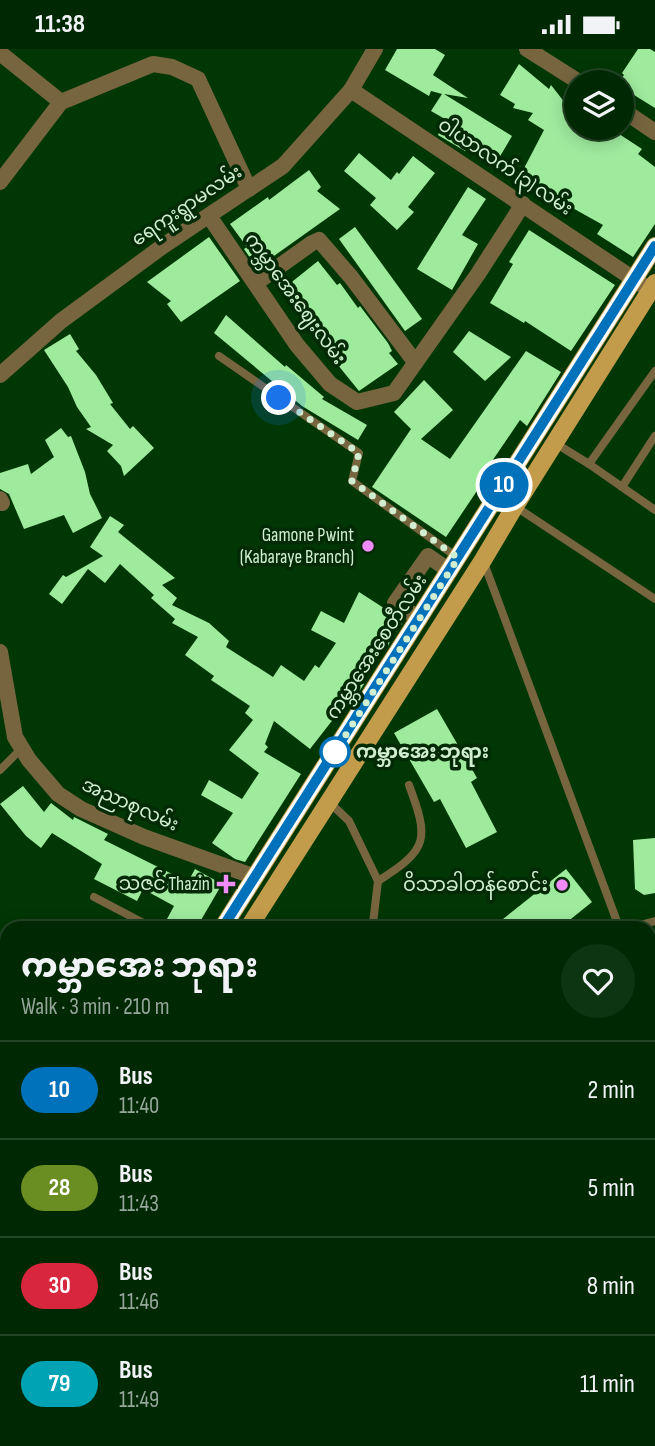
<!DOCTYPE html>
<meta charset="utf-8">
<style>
body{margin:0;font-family:"Sofia Sans Condensed","Noto Sans Myanmar",sans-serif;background:#0e3512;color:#f1f3f6;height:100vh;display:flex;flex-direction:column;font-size:26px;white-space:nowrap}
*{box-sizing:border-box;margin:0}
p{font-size:23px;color:#95a69a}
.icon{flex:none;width:38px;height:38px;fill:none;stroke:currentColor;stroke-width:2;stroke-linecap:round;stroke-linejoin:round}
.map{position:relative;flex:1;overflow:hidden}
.details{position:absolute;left:0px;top:872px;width:656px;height:527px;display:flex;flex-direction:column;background:#002903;border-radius:21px 21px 0 0;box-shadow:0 4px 18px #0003,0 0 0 2px #224525}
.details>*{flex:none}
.badge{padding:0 14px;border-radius:23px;font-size:24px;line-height:46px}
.controls{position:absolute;left:564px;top:21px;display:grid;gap:14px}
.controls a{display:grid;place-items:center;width:70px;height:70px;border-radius:50%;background:#002903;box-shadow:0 4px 18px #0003,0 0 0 2px #224525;font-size:35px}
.you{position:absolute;width:35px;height:35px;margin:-18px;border:5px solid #fff;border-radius:50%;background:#1a73e8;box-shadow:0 0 0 10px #1a73e833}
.map>.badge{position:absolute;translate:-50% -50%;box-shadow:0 0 0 4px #fff}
.round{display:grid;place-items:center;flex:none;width:74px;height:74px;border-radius:37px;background:#0e3512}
.head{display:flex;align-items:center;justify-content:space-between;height:119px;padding:0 21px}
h1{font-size:33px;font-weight:800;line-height:52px}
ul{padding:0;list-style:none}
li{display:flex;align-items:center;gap:21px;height:98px;padding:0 21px;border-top:2px solid #224525}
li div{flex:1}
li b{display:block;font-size:26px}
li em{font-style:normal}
li .badge{min-width:77px;font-weight:700;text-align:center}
.status{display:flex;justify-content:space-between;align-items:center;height:49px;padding:0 35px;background:#002903;direction:ltr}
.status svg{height:19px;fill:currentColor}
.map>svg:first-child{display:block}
</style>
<div class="status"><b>11:38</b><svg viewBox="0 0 49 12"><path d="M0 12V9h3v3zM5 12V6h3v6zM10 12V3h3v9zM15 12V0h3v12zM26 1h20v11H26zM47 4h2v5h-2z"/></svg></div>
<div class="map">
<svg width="655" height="1397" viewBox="0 0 655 1397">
<rect width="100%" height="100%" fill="#003704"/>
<g fill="#9feb9e">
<polygon points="397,0 435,0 445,6 433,26 468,49 444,45 512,87 496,114 468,97 465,102 438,86 445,70 431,62 442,45 431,42 429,47 385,21"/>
<polygon points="638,0 650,0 655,3 655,59 621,38 619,33 624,26 622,24"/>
<polygon points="519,15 549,40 551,36 569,59 576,50 576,79 610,79 642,100 638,105 655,118 655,175 633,208 597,185 603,176 519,129 544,81 528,71 533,64 513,59 515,55 500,46"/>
<polygon points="359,104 391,131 397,123 399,125 413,107 435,124 408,158 414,163 397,181 370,156 376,149 344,122"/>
<polygon points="309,121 321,138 317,142 340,160 257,219 244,200 247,198 230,175 268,148 269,151"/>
<polygon points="468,138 486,150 462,186 478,195 452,241 417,220"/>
<polygon points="355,178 422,270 405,282 339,190"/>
<polygon points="529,181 615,236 571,302 525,272 524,274 490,254 513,215 509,213"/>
<polygon points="209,188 240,232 181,273 167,255 171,252 147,233"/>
<polygon points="318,212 337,236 340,234 358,259 360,257 388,294 392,302 389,304 398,315 359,342 329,305 330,304 283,240"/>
<polygon points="226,266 285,318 286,316 324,348 322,350 367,376 358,391 302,357 214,284"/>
<polygon points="469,282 511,308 485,332 453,303"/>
<polygon points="70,285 79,300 76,302 96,326 113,354 110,355 130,380 133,377 154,399 124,427 121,417 107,402 113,396 86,380 91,378 77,358 68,338 44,301"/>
<polygon points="526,302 561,323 527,377 520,371 486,421 489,424 446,488 372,438 411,380 394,363 424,331 453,361 421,390 450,410"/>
<polygon points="61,379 68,388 71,387 85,423 90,445 102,469 73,484 64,466 24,480 9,445 0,440 0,424 28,415 31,425 54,408 45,391"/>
<polygon points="110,467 124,476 118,483 175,529 162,536 177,549 172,556 209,574 229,592 226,598 273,628 281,616 304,632 315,616 319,619 336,594 311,581 321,562 344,574 359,543 404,572 396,583 394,582 388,597 383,597 380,606 376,604 360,632 364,635 356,647 331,673 310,700 274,672 265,695 268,698 264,703 301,725 245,813 235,810 212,794 233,764 201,746 209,731 242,750 259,724 229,701 253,671 245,664 250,657 211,631 214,627 185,606 198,588 172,574 175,570 151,549 154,546 120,515 105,534 88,520 62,555 49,545 63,526 66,528 103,507 90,498"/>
<polygon points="437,660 477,729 471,733 497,783 466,799 440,750 434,753 394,684"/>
<polygon points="23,737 44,763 51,754 73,771 74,768 108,785 104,791 188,833 195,820 222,835 197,878 182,878 167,870 174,857 143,840 137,852 94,830 102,815 52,784 41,799 26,787 0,755"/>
<polygon points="655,789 655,844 644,846 635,840 633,791"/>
<polygon points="566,820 592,853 561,878 493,878"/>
</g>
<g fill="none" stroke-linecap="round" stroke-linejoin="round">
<g stroke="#776540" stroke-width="8">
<polyline points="219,307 359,404 352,432 458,509"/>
<polyline points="655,322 589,415 655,461"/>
<polyline points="555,394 589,415"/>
<polyline points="622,438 655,387"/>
<polyline points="498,446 655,550"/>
<polyline points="484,514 619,878"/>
<polyline points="0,721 22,699"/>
<polyline points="329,753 349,772 378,832 373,874 368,878"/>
<path d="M378,832C429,800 429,790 409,736"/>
<polyline points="94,848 151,878"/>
<polyline points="632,878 655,872"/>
<polyline points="649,959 655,958"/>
<polyline points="649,1200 655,1202"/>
<polyline points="649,1286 654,1278"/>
<polyline points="114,1391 123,1397"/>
<polyline points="1,1397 7,1387"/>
<polyline points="392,1397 395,1391"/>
<polyline points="584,1397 587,1391"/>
</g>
<g stroke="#776540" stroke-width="16">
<polyline points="527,0 579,33"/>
<polyline points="0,4 61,53"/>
<polyline points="351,41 650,241"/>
<polyline points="61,53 153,15 172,18 198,30 249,140"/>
<polyline points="621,60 655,83"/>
<polyline points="0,133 61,53"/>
<polyline points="209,167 297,296 330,335 357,353 394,344 478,225 523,155"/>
<polyline points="256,234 312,194 319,191 351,228 415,313"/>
<polyline points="0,326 61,272 163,197 283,117 351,41 375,0"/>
<polyline points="0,450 2,454"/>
<polyline points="420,570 395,554 428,507 450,522"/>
<polyline points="0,603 15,688 29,711 58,745 81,760 144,788 255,828"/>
<polyline points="0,941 7,944"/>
</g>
<g stroke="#c29c4b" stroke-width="18">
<polyline points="223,878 655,197"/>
<polyline points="249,878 483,511 515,457 655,234"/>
<polyline points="0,1211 7,1200"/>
<polyline points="0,1258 7,1247"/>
</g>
</g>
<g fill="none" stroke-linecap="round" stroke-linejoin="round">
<defs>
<polyline id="line" points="223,878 655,197"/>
</defs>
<use href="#line" stroke="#fff" stroke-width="16"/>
<use href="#line" stroke="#0072bc" stroke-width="10"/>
<polyline stroke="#d2eed1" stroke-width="7" stroke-dasharray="0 12.6" points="279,349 359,404 352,432 458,509 335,703"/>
</g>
<g fill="#ee8bf7" stroke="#022a05" stroke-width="2.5">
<circle cx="368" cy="497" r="7"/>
<path d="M222.5 824.5h7v7h7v7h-7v7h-7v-7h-7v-7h7z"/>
<circle cx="562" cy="836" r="7"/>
</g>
<circle fill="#fff" stroke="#0072bc" stroke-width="3.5" cx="335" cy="703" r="14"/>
<g text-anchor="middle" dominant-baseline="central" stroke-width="7" stroke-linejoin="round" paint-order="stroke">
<g font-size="19" fill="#d2eed1" stroke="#022a05">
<text transform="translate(505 118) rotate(34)">ဝါယာလက် (၃) လမ်း</text>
<text transform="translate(187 157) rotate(-34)">ရေကူးရွာမလမ်း</text>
<text transform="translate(295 250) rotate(54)">ကမ္ဘာအေးဈေးလမ်း</text>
<text transform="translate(377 598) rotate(-57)">ကမ္ဘာအေးစေတီလမ်း</text>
<text transform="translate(130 756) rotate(24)">အညာစုလမ်း</text>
</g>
<g font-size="19" fill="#d2eed1" stroke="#022a05" text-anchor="end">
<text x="354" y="486">Gamone Pwint<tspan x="354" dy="22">(Kabaraye Branch)</tspan></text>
<text x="210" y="835">သဇင် Thazin</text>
<text x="548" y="836">ဝိသာခါတန်စောင်း</text>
</g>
<g font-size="19" font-weight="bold" fill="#d2eed1" stroke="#022a05" text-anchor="start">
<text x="356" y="703">ကမ္ဘာအေး ဘုရား</text>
</g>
</g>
</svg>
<div class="controls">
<a><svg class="icon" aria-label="layers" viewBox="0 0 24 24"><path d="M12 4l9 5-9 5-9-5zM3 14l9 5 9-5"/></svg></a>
</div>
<div class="you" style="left:279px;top:349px"></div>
<b class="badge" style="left:504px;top:436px;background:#0072bc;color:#fff">10</b>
<section class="details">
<div class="head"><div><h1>ကမ္ဘာအေး ဘုရား</h1><p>Walk · 3 min · 210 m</p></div><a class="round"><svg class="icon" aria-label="heart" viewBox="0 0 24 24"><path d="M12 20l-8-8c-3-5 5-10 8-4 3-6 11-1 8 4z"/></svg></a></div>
<ul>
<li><span class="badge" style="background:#0072bc;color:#fff">10</span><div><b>Bus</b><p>11:40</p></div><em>2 min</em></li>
<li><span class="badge" style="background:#6b8e23;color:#fff">28</span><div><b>Bus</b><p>11:43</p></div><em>5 min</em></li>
<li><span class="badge" style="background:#d7263d;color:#fff">30</span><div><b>Bus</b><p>11:46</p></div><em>8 min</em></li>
<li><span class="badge" style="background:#00a3b4;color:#fff">79</span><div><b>Bus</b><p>11:49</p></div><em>11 min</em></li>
</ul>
</section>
</div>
